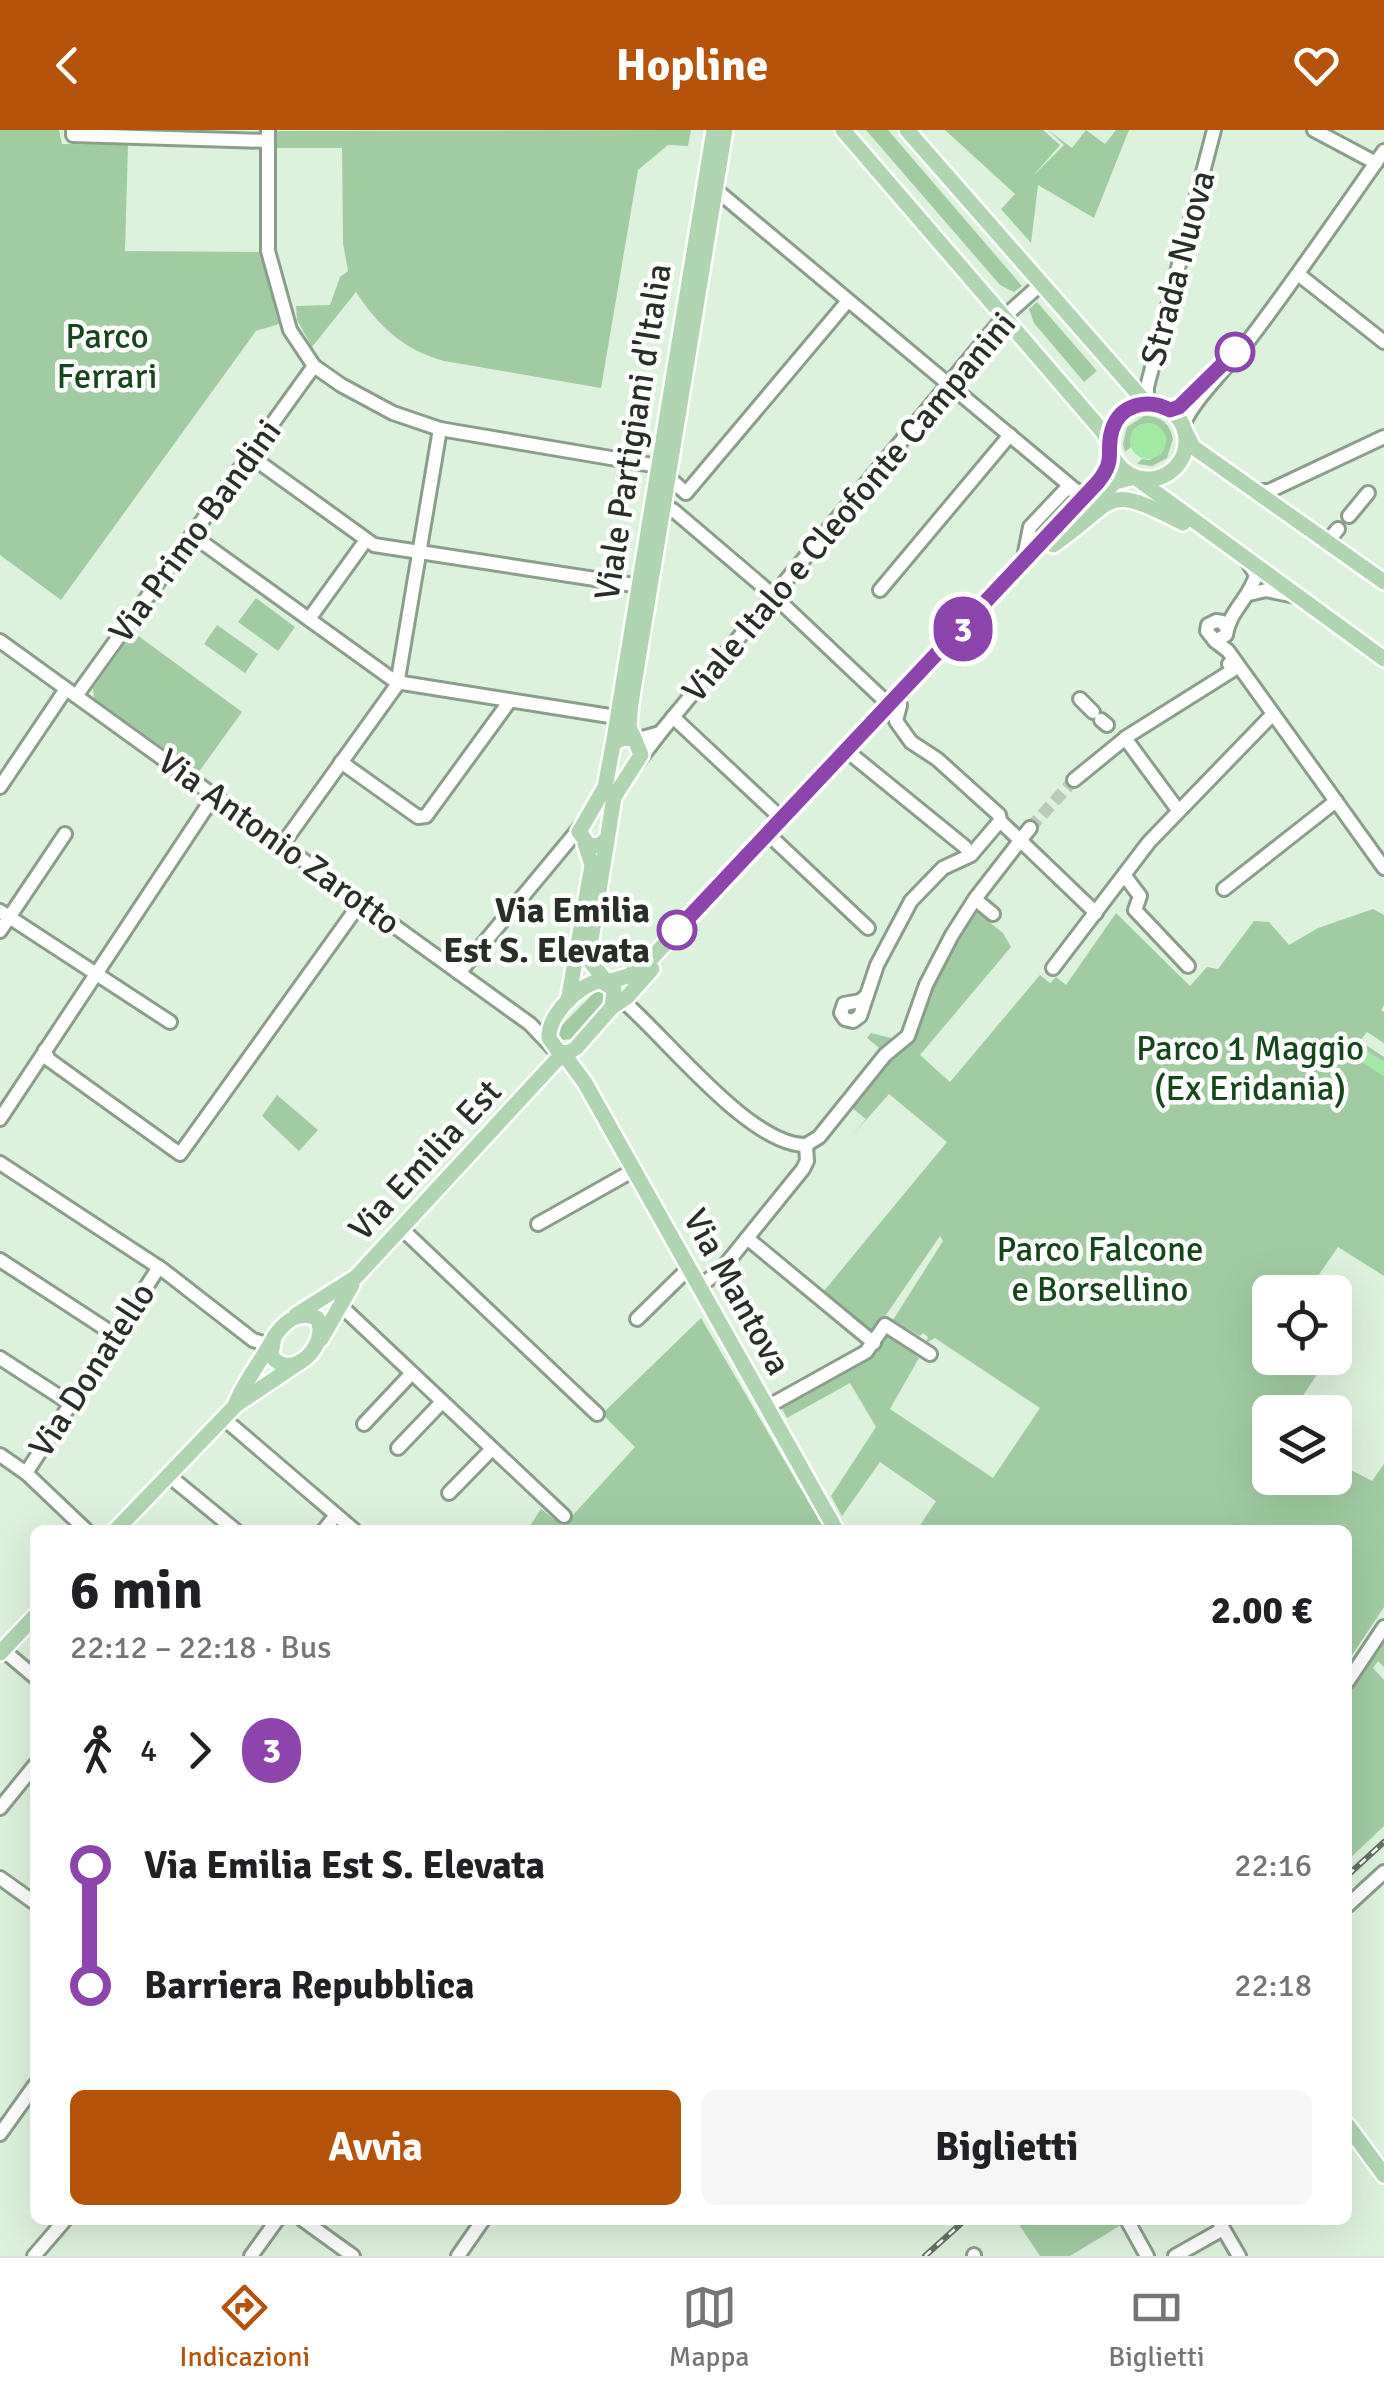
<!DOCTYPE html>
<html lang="it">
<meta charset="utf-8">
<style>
body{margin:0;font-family:Signika,sans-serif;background:#f6f6f6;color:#202124;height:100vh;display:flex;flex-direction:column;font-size:38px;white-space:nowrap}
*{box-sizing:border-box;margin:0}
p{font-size:32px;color:#757577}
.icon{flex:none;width:55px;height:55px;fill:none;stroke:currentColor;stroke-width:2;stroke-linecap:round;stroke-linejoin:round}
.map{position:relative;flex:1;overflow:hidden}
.drawer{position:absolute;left:30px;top:1395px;width:1322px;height:700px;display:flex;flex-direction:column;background:#fff;border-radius:15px;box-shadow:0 10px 40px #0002}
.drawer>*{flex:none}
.badge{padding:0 20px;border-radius:32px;font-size:35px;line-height:65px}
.controls{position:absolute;left:1252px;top:1145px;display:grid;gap:20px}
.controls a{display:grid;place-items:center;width:100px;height:100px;border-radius:15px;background:#fff;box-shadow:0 10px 40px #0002;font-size:50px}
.map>.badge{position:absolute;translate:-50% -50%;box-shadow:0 0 0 5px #fff}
.legs{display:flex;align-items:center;gap:15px;height:110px;padding:0 40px;font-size:32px}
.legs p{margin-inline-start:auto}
.head{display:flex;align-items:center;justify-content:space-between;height:170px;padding:0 40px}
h1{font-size:55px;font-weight:700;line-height:75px}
.primary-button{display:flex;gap:20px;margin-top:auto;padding:20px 40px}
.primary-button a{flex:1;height:115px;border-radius:15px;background:#b45309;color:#fff;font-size:40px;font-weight:700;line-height:115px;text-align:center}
.primary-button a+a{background:#f6f6f6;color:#202124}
ul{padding:0 40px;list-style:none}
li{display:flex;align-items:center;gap:35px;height:120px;font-size:38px}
li i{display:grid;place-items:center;width:15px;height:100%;margin:0 12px;background:currentColor}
li i::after{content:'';width:25px;height:25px;margin:-12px;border:8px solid;border-radius:50%;background:#fff}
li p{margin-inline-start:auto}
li:first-child i{background:linear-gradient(#0000 50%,currentColor 0)}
li:last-child i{background:linear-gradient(currentColor 50%,#0000 0)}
header{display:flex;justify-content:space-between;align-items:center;height:130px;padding:0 40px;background:#b45309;color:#fff;font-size:45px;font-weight:700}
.menu{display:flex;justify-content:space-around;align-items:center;height:140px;border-top:2px solid #e0e0e0;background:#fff;font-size:28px;color:#757577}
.menu a{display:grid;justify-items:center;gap:5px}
.menu .on{color:#b45309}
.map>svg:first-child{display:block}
</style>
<header><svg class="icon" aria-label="back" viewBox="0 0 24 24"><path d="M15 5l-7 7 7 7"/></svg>Hopline<svg class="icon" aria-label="heart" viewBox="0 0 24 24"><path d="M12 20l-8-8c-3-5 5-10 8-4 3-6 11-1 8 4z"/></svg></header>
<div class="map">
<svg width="1384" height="2126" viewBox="0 0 1384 2126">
<rect width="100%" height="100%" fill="#ddf2dd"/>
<g fill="#a1cca2">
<polygon points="0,0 59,0 62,14 128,15 125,121 260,122 279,194 256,201 61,470 0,425"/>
<path d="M691,0L688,16L668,15L638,40L601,258L444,231C404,220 379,197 356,162L312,217L297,190L296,176L330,175L340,147L348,141L343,113L342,18H276V1Z"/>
<polygon points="866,0 888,0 1022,156 1014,162 1000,155"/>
<polygon points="945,0 1043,0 1060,15 1032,47 1064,15 1048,0 1072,18 1086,0 1105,14 1116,0 1129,0 1094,88 1038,55 1031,113 1001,79 1015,64"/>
<polygon points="1037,172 1097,241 1084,252 1034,193 1029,179"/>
<path d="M1144,286C1160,286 1170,293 1173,309L1167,328L1152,336L1137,334L1142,329L1149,330L1161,324L1166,307L1141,294L1133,300L1131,317L1125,322L1123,314L1127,297Z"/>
<polygon points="256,468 295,497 278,521 238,492"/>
<polygon points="217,495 258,524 245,543 204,514"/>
<polygon points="133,502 242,582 198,643 94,568 93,558"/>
<polygon points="970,772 990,787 988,791 1003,803 1011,817 920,925 950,952 1040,845 1050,853 1056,847 1066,855 1116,783 1190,856 1207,837 1218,839 1254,791 1269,792 1289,815 1318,798 1373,779 1384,785 1384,875 1381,880 1384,882 1384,913 1367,902 1360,911 1384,927 1384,932 1358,916 1352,925 1384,946 1384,1146 1338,1117 1307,1162 1270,1162 1270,1228 1293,1228 1318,1243 1292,1282 1270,1282 1270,1348 1335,1348 1335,1337 1345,1343 1349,1339 1372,1351 1384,1334 1384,1477 1348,1531 1348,1400 917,1400 936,1371 880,1332 842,1386 831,1366 876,1297 850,1253 787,1288 780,1275 886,1204 919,1228 890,1279 993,1348 1040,1278 935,1208 926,1213 928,1207 923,1203 920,1206 893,1190 943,1111 940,1106 875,1201 870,1201 823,1162 947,1012 889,964 851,1007 866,989 852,978 858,971 855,968 889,926 867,908 871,903 899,910 905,904"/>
<polygon points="599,858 607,863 607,870 571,909 563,910 557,903 560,897"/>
<polygon points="277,965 318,1000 299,1021 262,986"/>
<polygon points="701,1188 825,1400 527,1400 541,1379 563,1396 635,1317 602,1284"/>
<polygon points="1384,1506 1384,1537 1378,1531 1373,1538 1384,1550 1384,1696 1348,1730 1348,1560"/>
<polygon points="1016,2090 1118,2090 1121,2095 1070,2126 1040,2126"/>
</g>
<g fill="#a2e9a4">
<circle cx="1148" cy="311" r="18"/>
<polygon points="1358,915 1384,932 1384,946 1351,925"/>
</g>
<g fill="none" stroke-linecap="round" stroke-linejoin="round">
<polyline stroke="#b9cbb9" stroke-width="12" stroke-dasharray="12 6" stroke-linecap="butt" points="1030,698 1074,650"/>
<defs>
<g id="minor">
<polyline points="73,0 73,5 268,11"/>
<polyline points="268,0 268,121 290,200 314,236 341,255 393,283 440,299 658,336"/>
<polyline points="1314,0 1376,33"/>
<polyline points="715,59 1074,359"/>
<polyline points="1298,144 1384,212"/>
<polyline points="1152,273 1147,268 1147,257 1214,0"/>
<polyline points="1170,280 1179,277 1197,260"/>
<path d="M1183,295C1193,270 1231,233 1249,210C1296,148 1340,84 1384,21"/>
<polyline points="249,325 374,415 647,457"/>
<polyline points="668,347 686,363 847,172"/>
<polyline points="1255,361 1269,361 1384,307"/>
<polyline points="661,386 673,380 774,466 884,570 883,582"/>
<polyline points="1349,386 1368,363"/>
<polyline points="192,405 396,552 616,587"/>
<polyline points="1327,412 1338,399"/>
<polyline points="1023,433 1030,397 1066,359 1076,360"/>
<polyline points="880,460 1010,305"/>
<polyline points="1249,464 1266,460 1295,466"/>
<polyline points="309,489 366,410"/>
<path d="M1227,499L1222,492L1216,491L1208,495L1207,501L1215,511L1226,505C1229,481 1250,468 1256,445L1248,432"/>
<polyline points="0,511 530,894 553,918"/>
<polyline points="1215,511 1228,521 1384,738"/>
<polyline points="76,566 314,236"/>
<polyline points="1080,569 1093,582"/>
<polyline points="900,575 896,591 911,612 937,629 999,685 1000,691 1096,783"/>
<polyline points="673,587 782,689"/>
<polyline points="1101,590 1107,595"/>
<polyline points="660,603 1004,187 1041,154"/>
<polyline points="1125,608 1178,680"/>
<polyline points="635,610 660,603 637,633"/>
<polyline points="847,621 965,717"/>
<polyline points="341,632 418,687 426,686 509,572"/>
<polyline points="1074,650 1128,606 1233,540 1229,534 1232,532"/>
<polyline points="0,657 66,559"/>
<polyline points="768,704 868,798"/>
<polyline points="282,715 397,555 440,299"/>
<polyline points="1124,745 1140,766 1135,780 1188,836"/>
<polyline points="1224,759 1336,671"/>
<polyline points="975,769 993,784"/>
<polyline points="0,781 170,892"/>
<polyline points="0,801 65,704"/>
<polyline points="1053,838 1149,712 1273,584"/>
<polyline points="459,843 582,695"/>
<polyline points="866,866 860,871 844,874 841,883 845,889 853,891 860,886 877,835 911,771 943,738 971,725 1000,691"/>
<path d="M622,870C666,907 750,1016 806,1015"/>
<polyline points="45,920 48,929 180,1024 361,772"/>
<polyline points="0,989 214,666"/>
<polyline points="806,1015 819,1007 885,925 908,906 926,855 952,805 975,769 1030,698"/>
<polyline points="0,1033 163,1140 253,1210 270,1215"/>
<polyline points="538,1094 634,1040"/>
<polyline points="402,1099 597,1284"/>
<polyline points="747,1108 874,1213"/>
<polyline points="0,1130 115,1205"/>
<polyline points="699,1157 722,1139 803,1039 807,1031 806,1015"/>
<polyline points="340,1175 564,1386"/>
<polyline points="637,1189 689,1138"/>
<polyline points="0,1228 71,1274"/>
<polyline points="767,1277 866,1222 885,1195 930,1224"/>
<polyline points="223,1288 354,1400"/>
<polyline points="364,1294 412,1243"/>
<polyline points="398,1318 442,1272"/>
<polyline points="0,1325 26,1343 86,1400"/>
<polyline points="26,1343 159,1137"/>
<polyline points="168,1345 235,1400"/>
<polyline points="449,1363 492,1319"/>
<polyline points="324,1400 336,1385"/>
<polyline points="3,1520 35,1547"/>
<polyline points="1348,1551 1384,1497"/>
<polyline points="0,1678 35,1635"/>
<polyline points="0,1748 35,1773"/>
<polyline points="1348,1775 1384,1742"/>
<polyline points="0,2004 35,1955"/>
<polyline points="303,2090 353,2126"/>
<polyline points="1127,2090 1147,2126"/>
<polyline points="1218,2090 1239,2126"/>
<polyline points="974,2125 974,2126"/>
<polyline points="34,2126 65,2090"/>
<polyline points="251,2126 277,2090"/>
<polyline points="458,2126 483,2090"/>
<polyline points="1175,2126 1223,2099"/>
</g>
<g id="major">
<polyline points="843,0 1103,302 1110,315"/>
<polyline points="907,0 1146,273"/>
<circle cx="1148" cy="311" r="38"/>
<polyline points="1185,301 1193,317 1384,452"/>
<polyline points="1136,348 1384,529"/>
<polyline points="1094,372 1115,352 1135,347"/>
<path d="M1053,415C1119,370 1101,351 1183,393"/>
<polyline points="635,610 629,597 631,573 725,0"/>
<polyline points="613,615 714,0"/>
<path d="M606,710L598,716L589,715L579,702L605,657L613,615C620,608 626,607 635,610L641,625L614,667L589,823L592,834L607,852L628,846L646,834L1100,350L1109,335L1111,321"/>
<path d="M601,851L614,859L612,877L576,918L568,923L559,922L549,908C548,885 580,853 601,851Z"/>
<polyline points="568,871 592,735 585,714"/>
<polyline points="612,877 627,867 652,839"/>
<polyline points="296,1185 356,1147 563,923 585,953 836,1400"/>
<polyline points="321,1209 352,1155"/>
<path d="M236,1273C245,1250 263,1229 274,1207C285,1191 298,1180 317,1188C331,1215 290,1254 271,1225L274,1207"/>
<polyline points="116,1400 236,1275 300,1232"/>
<polyline points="0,1523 35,1486"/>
<polyline points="1348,1996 1384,2045"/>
</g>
</defs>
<use href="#minor" stroke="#8b9e8b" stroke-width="18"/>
<use href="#major" stroke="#fff" stroke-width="20"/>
<use href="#minor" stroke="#fff" stroke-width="12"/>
<use href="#major" stroke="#b0d6b1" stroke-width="15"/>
<defs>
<g id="rail">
<polyline points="1348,1745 1384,1712"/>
<polyline points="925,2126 965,2090"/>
</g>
</defs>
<use href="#rail" stroke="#657165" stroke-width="6"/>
<use href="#rail" stroke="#fff" stroke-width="2.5" stroke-dasharray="8" stroke-linecap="butt"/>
</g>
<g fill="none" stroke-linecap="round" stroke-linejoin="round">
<defs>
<path id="line-1" d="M677,800L1098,352C1117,328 1105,323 1112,300C1120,274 1148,268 1170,280L1179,277L1235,222"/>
</defs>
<use href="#line-1" stroke="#fff" stroke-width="22"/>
<use href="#line-1" stroke="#8e44ad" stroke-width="15"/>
</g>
<g fill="#fff" stroke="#8e44ad" stroke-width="5">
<circle cx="1235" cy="222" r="18"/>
<circle cx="677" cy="800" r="18"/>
</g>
<g text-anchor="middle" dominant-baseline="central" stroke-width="9" stroke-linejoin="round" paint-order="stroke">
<g font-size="35" fill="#272f27" stroke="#fff">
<text transform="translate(1178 138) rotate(-75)">Strada Nuova</text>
<text transform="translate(633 302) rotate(-81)">Viale Partigiani d'Italia</text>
<text transform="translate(849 377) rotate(-50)">Viale Italo e Cleofonte Campanini</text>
<text transform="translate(195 401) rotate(-54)">Via Primo Bandini</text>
<text transform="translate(279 712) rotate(36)">Via Antonio Zarotto</text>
<text transform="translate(425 1030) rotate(-47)">Via Emilia Est</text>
<text transform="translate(737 1162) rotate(61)">Via Mantova</text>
<text transform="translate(92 1240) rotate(-57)">Via Donatello</text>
</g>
<g font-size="35" fill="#16471b" stroke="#fff">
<text x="107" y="206">Parco<tspan x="107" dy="40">Ferrari</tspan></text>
<text x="1250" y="918">Parco 1 Maggio<tspan x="1250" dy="40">(Ex Eridania)</tspan></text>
<text x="1100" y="1119">Parco Falcone<tspan x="1100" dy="40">e Borsellino</tspan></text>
</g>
<g font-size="35" font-weight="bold" fill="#272f27" stroke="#fff" text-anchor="end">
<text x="650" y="780">Via Emilia<tspan x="650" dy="40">Est S. Elevata</tspan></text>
</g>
</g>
</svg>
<div class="controls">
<a><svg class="icon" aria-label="locate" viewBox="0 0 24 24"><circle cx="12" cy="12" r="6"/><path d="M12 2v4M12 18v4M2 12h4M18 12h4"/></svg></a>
<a><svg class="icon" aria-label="layers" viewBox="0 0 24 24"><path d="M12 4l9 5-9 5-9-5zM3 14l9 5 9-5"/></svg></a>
</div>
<b class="badge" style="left:963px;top:499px;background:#8e44ad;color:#fff">3</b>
<section class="drawer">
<div class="head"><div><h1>6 min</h1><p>22:12 – 22:18 · Bus</p></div><b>2.00 €</b></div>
<div class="legs"><svg class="icon" aria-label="walk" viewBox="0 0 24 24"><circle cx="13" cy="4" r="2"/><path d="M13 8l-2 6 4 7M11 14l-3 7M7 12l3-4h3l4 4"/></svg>4<svg class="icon" aria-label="forward" viewBox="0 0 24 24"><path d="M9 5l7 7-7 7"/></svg><b class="badge" style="background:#8e44ad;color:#fff">3</b></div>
<ul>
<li><i style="color:#8e44ad"></i><b>Via Emilia Est S. Elevata</b><p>22:16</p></li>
<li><i style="color:#8e44ad"></i><b>Barriera Repubblica</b><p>22:18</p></li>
</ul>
<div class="primary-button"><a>Avvia</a><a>Biglietti</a></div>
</section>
</div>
<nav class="menu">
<a class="on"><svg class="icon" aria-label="directions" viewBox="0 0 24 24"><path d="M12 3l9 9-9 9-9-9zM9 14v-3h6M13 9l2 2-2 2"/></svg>Indicazioni</a>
<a><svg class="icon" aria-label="map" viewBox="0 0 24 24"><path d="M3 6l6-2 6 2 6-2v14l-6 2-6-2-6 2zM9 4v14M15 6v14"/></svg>Mappa</a>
<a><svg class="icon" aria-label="tickets" viewBox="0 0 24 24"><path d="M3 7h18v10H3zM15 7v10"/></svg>Biglietti</a>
</nav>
